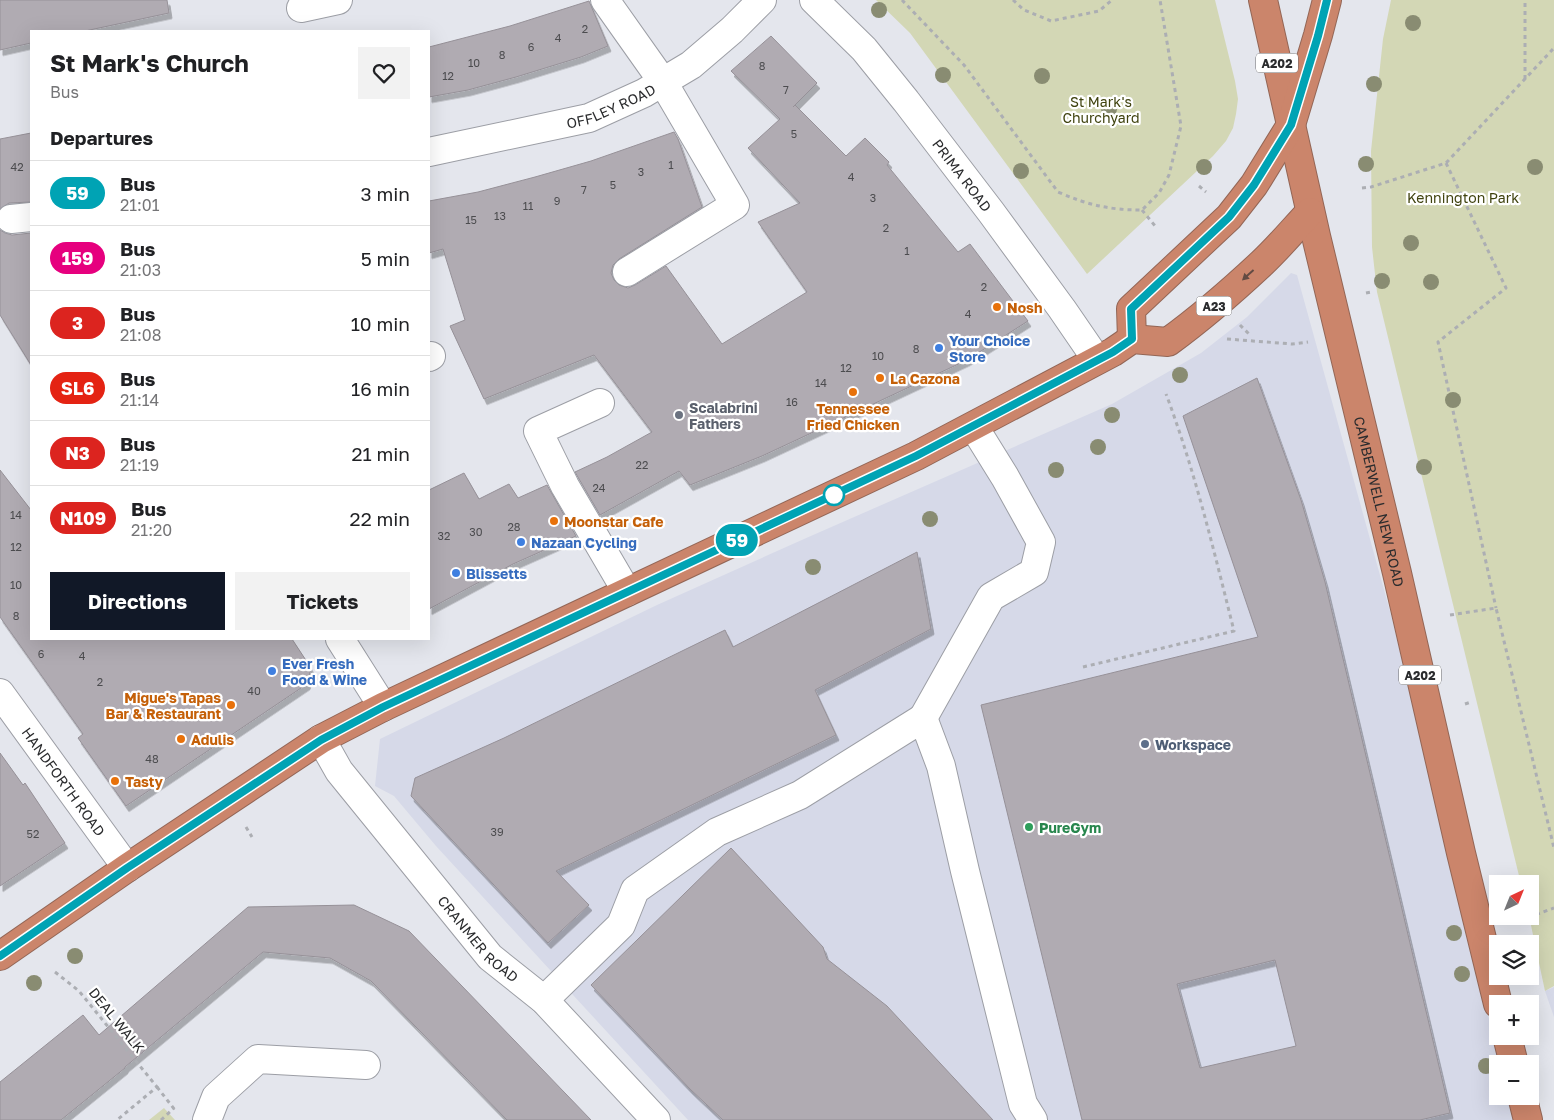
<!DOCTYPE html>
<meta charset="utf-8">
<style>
body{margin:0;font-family:"Golos Text",sans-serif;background:#f2f2f2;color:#202124;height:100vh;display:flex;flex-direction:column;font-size:19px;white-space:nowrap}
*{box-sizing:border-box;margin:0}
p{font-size:16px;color:#757577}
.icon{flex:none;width:28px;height:28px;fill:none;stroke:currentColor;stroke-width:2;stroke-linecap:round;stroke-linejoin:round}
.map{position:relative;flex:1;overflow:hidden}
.drawer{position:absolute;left:30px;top:30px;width:400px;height:610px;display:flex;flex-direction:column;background:#fff;border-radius:0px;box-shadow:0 5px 20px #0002}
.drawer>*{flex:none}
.badge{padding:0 10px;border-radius:16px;font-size:18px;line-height:32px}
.needle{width:32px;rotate:43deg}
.controls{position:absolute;left:1489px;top:875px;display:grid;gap:10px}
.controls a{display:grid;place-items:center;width:50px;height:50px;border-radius:0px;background:#fff;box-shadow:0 5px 20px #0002;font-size:25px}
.map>.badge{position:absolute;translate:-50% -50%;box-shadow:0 0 0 2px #fff}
h2{padding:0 20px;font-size:19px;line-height:45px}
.round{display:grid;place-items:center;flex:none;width:52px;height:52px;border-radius:0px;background:#f2f2f2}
.overview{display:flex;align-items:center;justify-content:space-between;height:85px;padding:0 20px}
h1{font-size:24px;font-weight:700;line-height:38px}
.cta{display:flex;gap:10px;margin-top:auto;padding:10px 20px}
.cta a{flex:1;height:58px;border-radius:0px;background:#111827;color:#fff;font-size:20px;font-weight:700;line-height:58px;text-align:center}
.cta a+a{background:#f2f2f2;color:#202124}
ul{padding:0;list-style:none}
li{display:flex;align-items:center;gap:15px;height:65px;padding:0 20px;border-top:1px solid #e0e0e0}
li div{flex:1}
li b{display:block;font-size:19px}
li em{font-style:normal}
li .badge{min-width:55px;font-weight:700;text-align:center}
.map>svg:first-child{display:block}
</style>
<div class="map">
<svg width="1554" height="1120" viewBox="0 0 1554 1120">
<defs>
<filter id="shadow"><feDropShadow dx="3" dy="5.5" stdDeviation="0" flood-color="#0004"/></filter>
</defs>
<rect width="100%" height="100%" fill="#e4e6ed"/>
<g fill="#d6d9e8">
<polygon points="1291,273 1297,275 1391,615 1500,1064 1498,1064 1498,1096 1508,1096 1514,1120 688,1120 436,846 394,796 375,786 380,739 657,605 804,539 1112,404 1201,353 1247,317"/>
<polygon points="1554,987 1554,1017 1545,991"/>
</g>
<g fill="#d3d7b5">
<polygon points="876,0 1215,0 1235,81 1238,99 1236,114 1233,128 1226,141 1213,156 1087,274 910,33"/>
<polygon points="1391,0 1554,0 1554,986 1545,991 1529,916 1530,884 1521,884 1377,292 1372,247 1371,151 1383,39"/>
<polygon points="164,1108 175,1120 149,1120"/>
</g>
<g fill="#b0abb2" stroke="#969198" fill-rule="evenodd" filter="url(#shadow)">
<polygon points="0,0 167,0 169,13 85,31 31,31 31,43 0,50"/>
<polygon points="589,1 608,46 581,57 516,77 468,90 429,97 429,47 510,26"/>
<polygon points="771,36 817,83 793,107 795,105 846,156 865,138 889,162 887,165 958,252 970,244 1028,321 967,360 820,429 762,456 690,485 679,471 600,515 575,472 607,457 652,432 594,355 484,399 450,326 465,320 443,249 429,253 429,201 478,192 535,177 591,161 674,132 678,139 702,207 619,259 613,265 611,273 614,280 619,285 628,288 635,285 666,266 722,344 807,292 758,222 800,203 748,148 780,119 731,71"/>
<polygon points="31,133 31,202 9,203 0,209 0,139"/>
<polygon points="0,230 5,233 12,235 31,233 31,365 0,315"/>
<path d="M1257,378L1301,500L1325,582L1450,1113L1420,1120H1082L981,705L1258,637L1183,416ZM1275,960L1296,1046L1200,1068L1177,984Z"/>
<polygon points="0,470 31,510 31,639 292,639 311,668 307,684 126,806 78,738 83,734 0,617"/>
<polygon points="464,473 479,499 509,484 518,498 547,485 576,536 513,564 429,609 429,490"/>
<polygon points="917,552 931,629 815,690 836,735 556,871 589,905 548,943 411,796 415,778 504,738 725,630 733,647"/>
<polygon points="0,753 23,785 25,783 65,843 0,886"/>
<polygon points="731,848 823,947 827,959 887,1006 993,1120 723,1120 690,1089 591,985"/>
<polygon points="354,905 409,931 591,1120 507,1120 371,981 330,958 263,952 125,1067 125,1068 61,1120 0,1120 0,1082 83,1015 99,1035 248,907"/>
</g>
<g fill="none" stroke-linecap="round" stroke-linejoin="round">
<defs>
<g id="minor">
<polyline points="605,0 663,82 735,205 627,272"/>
<path id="s1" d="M814,0L864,49L906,101L991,212L1062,309L1097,360"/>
<polyline points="301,8 338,0"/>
<path id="s2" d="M429,152L589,118L644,93L691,65L732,30L762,0"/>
<polyline points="11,219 31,217"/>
<polyline points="429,357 431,356"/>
<polyline points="600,403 538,431 565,486 627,592"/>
<polyline points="340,639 383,707"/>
<path id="s3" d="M0,693L127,868"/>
<polyline points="923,718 991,597 1034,572 1041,542 1005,477 974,427"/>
<path id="s4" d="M321,739L339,771L490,957L544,1000L656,1120"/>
<polyline points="544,1000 621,925 635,890 717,832 800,795 923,718 941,766 965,871 1023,1104 1033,1120"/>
<polyline points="207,1120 216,1097 258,1059 366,1065"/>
</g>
<g id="highway">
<path id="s5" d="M1263,0L1316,236L1397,573L1461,853L1498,1004"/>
<polyline points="1132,339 1131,309 1229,217 1254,185 1291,125 1318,35 1327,0"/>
<path d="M0,956L127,868L321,739L383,707L916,456L1113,352L1132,339L1168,342C1201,318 1232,291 1262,263C1279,247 1294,229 1310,212"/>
<polyline points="1507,1036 1514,1064"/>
<polyline points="1522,1096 1528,1120"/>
</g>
</defs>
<use href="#minor" stroke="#9c9ea5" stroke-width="30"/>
<use href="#highway" stroke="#936656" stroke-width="30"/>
<g stroke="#acaeb3" stroke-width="3" stroke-dasharray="4 4" stroke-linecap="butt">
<path d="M902,0L964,65L1058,192C1088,205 1109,210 1142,210L1159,193L1169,175L1181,126L1160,0"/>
<polyline points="1013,0 1024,10 1051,21 1099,11 1112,0"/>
<polyline points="1525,79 1525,0"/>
<polyline points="1446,163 1506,288 1438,342 1496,608"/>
<polyline points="1199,186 1206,192"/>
<polyline points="1362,188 1371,187 1446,163 1554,48"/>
<polyline points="1142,210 1156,227"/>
<polyline points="1366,293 1371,292"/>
<polyline points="1240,325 1249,334"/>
<polyline points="1227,339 1292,344 1308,342"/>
<polyline points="1450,615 1496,608 1554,848"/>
<path d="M1083,667L1234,631C1214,551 1195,471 1166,394"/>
<polyline points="1465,704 1471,702"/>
<polyline points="246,827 252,837"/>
<polyline points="1521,920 1554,908"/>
<polyline points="55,972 79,991 157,1087 117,1120"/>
<polyline points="157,1087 175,1110"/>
<polyline points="161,1120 174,1108"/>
</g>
<use href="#minor" stroke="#fff" stroke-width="28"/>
<use href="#highway" stroke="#cb856b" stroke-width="28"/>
</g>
<g fill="#898c72">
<circle cx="879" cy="10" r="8"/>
<circle cx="1413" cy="23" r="8"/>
<circle cx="943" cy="75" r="8"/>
<circle cx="1042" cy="76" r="8"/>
<circle cx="1374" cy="84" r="8"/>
<circle cx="1109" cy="109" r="8"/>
<circle cx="1366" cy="164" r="8"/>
<circle cx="1204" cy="167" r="8"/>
<circle cx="1535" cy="167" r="8"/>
<circle cx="1021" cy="171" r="8"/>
<circle cx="1411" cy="243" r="8"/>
<circle cx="1382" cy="281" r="8"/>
<circle cx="1431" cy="282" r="8"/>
<circle cx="1180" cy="375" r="8"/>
<circle cx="1453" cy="400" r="8"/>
<circle cx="1112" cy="415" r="8"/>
<circle cx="1098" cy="447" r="8"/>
<circle cx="1424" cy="467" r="8"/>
<circle cx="1056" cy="470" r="8"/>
<circle cx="930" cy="519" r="8"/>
<circle cx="813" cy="567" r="8"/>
<circle cx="1454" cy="933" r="8"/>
<circle cx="75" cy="956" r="8"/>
<circle cx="1462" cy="974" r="8"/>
<circle cx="34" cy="983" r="8"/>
<circle cx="1486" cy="1066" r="8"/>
</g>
<defs><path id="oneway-solid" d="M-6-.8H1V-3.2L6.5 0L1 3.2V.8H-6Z" transform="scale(1.25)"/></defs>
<use fill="#634b43" href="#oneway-solid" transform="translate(1248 275) rotate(138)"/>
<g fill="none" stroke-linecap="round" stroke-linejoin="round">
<defs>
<polyline id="line" points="0,956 127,868 321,740 383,707 916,456 1113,352 1132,339 1131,309 1229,217 1254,185 1291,125 1318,36 1327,0"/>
</defs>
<use href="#line" stroke="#fff" stroke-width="11"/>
<use href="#line" stroke="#00a3b4" stroke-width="8"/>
</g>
<g fill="#e8710a" stroke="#fff" stroke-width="2">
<circle cx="997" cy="307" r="5"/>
<circle cx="880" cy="378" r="5"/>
<circle cx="853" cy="392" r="5"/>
<circle cx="554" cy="521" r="5"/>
<circle cx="231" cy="705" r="5"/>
<circle cx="181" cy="739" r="5"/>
<circle cx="115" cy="781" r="5"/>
</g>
<g fill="#3f7fe0" stroke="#fff" stroke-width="2">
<circle cx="939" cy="348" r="5"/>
<circle cx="521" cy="542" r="5"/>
<circle cx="456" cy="573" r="5"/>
<circle cx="272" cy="671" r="5"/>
</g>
<circle fill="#6b7280" stroke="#fff" stroke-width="2" cx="679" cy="415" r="5"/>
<circle fill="#fff" stroke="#00a3b4" stroke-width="2.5" cx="834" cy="495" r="10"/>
<circle fill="#5c6f8a" stroke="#fff" stroke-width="2" cx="1145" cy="744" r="5"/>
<circle fill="#2e9e5b" stroke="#fff" stroke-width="2" cx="1029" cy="827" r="5"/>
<g text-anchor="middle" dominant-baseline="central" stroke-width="4.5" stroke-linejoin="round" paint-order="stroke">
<g font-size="11" fill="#4c4c4f">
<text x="585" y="28">2</text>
<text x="558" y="37">4</text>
<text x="531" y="46">6</text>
<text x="502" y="54">8</text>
<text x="474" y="62">10</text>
<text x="762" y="65">8</text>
<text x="448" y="75">12</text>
<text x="786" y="89">7</text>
<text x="794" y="133">5</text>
<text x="671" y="164">1</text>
<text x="17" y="166">42</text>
<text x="641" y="171">3</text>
<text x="851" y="176">4</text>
<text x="613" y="184">5</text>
<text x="584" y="189">7</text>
<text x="873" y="197">3</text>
<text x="557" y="200">9</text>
<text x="528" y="205">11</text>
<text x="500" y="215">13</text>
<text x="471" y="219">15</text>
<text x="886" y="227">2</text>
<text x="907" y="250">1</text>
<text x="984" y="286">2</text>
<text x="968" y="313">4</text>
<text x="916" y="348">8</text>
<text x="878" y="355">10</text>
<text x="846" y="367">12</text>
<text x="821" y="382">14</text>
<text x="792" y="401">16</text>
<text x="642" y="464">22</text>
<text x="599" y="487">24</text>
<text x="16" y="514">14</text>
<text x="514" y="526">28</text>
<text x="476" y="531">30</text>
<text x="444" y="535">32</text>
<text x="16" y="546">12</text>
<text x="16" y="584">10</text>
<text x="16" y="615">8</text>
<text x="41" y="653">6</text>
<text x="82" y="655">4</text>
<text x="100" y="681">2</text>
<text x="254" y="690">40</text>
<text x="152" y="758">48</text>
<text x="497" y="831">39</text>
<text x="33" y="833">52</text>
</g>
<g fill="#fff" stroke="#6b6b6d" stroke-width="1">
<rect x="1256" y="53.5" width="42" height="19" rx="4"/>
<rect x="1196.5" y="296.5" width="35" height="19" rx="4"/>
<rect x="1399" y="665.5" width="42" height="19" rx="4"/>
</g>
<g font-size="12" font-weight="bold" fill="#2b2c2e">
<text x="1277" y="63">A202</text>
<text x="1214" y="306">A23</text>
<text x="1420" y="675">A202</text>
</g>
<g font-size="14" fill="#3f420e" stroke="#fff">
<text x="1101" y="101">St Mark's<tspan x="1101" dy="16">Churchyard</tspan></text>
<text x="1463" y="197">Kennington Park</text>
</g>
<g font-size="14" fill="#2b2c2e" stroke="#fff">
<text stroke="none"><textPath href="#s2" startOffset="188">OFFLEY ROAD</textPath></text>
<text stroke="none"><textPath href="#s1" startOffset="230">PRIMA ROAD</textPath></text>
<text stroke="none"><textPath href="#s5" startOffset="515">CAMBERWELL NEW ROAD</textPath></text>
<text stroke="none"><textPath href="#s3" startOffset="109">HANDFORTH ROAD</textPath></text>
<text stroke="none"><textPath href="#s4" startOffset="255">CRANMER ROAD</textPath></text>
<text transform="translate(117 1020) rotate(51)">DEAL WALK</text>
</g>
<g font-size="14" font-weight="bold" fill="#c56008" stroke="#fff" text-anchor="start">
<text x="1007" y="307">Nosh</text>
<text x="890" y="378">La Cazona</text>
<text x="853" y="408" text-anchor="middle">Tennessee<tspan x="853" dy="16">Fried Chicken</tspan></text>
<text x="564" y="521">Moonstar Cafe</text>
<text x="221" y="697" text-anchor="end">Migue's Tapas<tspan x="221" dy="16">Bar &amp; Restaurant</tspan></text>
<text x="191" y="739">Adulis</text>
<text x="125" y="781">Tasty</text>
</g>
<g font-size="14" font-weight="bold" fill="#366cbe" stroke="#fff" text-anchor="start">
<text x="949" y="340">Your Choice<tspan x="949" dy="16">Store</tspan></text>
<text x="531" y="542">Nazaan Cycling</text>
<text x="466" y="573">Blissetts</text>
<text x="282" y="663">Ever Fresh<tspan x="282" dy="16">Food &amp; Wine</tspan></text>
</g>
<g font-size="14" font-weight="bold" fill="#5b616d" stroke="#fff" text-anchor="start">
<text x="689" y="407">Scalabrini<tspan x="689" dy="16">Fathers</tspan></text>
</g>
<g font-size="14" font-weight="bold" fill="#4e5e75" stroke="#fff" text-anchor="start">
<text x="1155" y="744">Workspace</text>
</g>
<g font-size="14" font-weight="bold" fill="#27864d" stroke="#fff" text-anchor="start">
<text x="1039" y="827">PureGym</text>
</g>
</g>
</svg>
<div class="controls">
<a><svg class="needle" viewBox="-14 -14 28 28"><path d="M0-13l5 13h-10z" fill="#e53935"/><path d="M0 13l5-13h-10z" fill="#757577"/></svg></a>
<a><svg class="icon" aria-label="layers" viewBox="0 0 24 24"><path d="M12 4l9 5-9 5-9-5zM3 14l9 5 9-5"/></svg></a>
<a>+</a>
<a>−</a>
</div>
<b class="badge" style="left:737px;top:540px;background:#00a3b4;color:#fff">59</b>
<section class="drawer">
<div class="overview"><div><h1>St Mark's Church</h1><p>Bus</p></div><a class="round"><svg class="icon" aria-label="heart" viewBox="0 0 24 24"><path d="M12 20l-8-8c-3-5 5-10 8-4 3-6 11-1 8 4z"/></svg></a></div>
<h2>Departures</h2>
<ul>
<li><span class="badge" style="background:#00a3b4;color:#fff">59</span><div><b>Bus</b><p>21:01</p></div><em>3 min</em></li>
<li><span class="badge" style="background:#e6007e;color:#fff">159</span><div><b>Bus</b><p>21:03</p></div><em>5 min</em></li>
<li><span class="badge" style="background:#dc241f;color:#fff">3</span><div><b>Bus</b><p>21:08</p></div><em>10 min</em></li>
<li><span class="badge" style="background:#e42313;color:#fff">SL6</span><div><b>Bus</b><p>21:14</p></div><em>16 min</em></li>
<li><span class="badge" style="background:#dc241f;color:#fff">N3</span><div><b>Bus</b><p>21:19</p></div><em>21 min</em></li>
<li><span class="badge" style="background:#dc241f;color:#fff">N109</span><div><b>Bus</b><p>21:20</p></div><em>22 min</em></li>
</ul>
<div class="cta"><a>Directions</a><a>Tickets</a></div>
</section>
</div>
